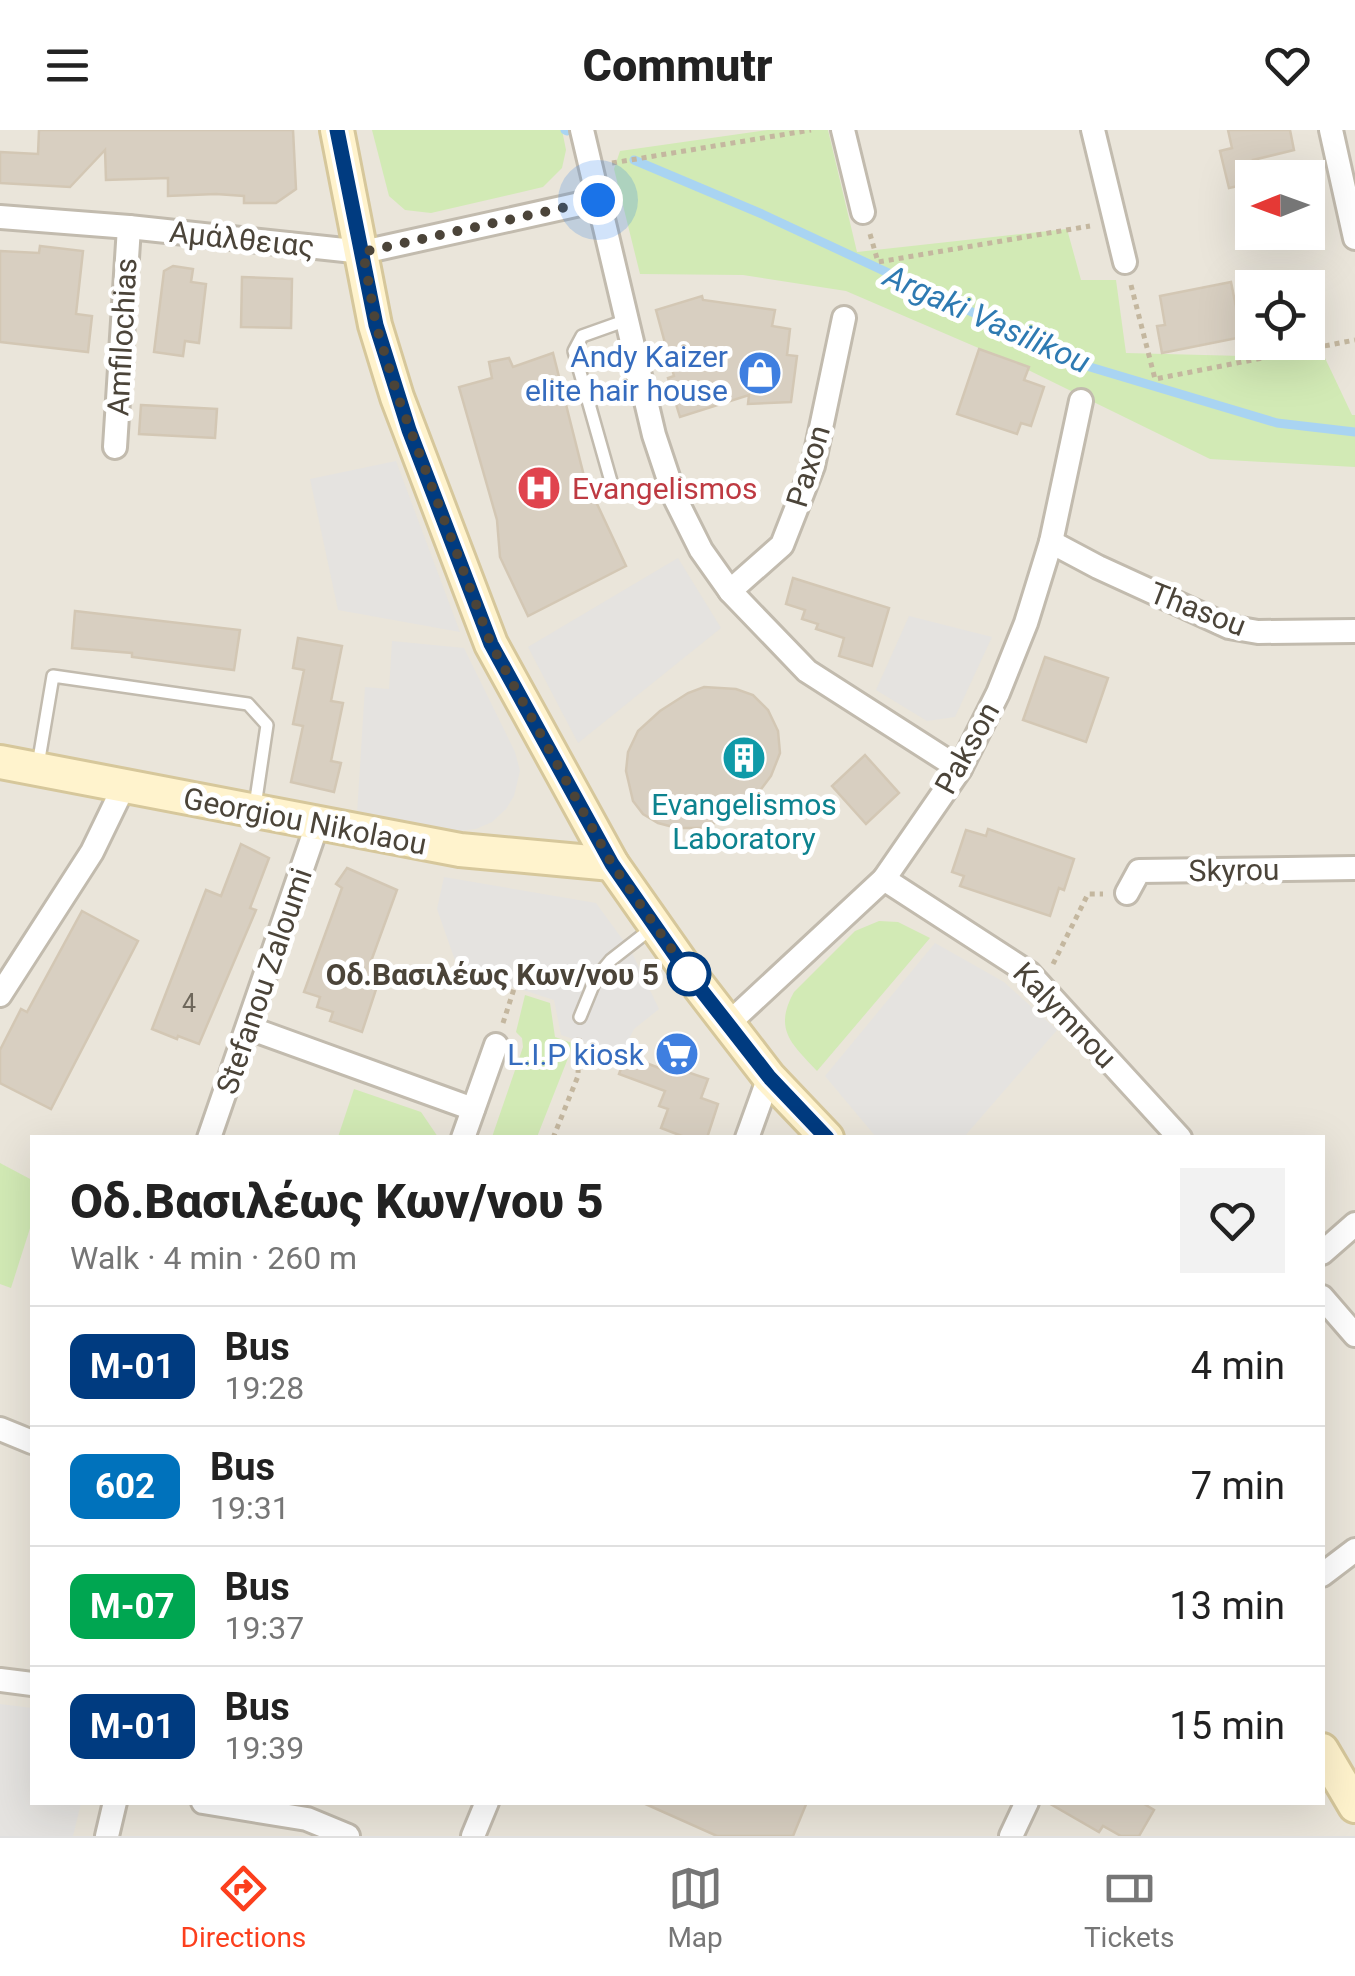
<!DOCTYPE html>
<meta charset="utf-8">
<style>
body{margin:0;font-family:Roboto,sans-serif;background:#f2f2f2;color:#222;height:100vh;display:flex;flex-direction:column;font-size:38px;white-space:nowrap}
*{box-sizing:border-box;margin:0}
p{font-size:32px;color:#767676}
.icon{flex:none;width:55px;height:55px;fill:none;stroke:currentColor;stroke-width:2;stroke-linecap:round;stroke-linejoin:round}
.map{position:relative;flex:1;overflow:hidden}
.sheet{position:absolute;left:30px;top:1005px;width:1295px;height:670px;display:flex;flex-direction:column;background:#fff;border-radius:0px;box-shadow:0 10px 40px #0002}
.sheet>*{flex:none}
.badge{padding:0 20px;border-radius:15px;font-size:35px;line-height:65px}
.needle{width:65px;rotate:269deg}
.controls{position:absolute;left:1235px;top:30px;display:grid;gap:20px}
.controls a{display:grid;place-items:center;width:90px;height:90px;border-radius:0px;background:#fff;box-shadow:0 10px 40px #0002;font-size:50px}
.you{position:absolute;width:50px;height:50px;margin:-25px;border:8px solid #fff;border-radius:50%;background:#1a73e8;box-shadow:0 0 0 15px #1a73e833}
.map>.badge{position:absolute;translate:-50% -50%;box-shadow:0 0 0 5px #fff}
.round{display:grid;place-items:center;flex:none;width:105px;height:105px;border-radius:0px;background:#f2f2f2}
.overview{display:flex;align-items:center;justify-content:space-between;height:170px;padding:0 40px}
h1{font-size:48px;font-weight:800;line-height:75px}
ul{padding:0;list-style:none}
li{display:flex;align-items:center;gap:30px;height:120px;padding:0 40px;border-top:2px solid #e0e0e0}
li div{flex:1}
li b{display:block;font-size:38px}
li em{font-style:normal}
li .badge{min-width:110px;font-weight:700;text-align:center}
header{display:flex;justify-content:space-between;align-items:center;height:130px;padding:0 40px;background:#fff;font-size:45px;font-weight:800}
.tabs{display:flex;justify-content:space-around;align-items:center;height:140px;border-top:2px solid #e0e0e0;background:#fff;font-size:28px;color:#767676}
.tabs a{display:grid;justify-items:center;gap:5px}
.tabs .active{color:#fc3f1d}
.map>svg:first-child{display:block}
</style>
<header><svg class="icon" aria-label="menu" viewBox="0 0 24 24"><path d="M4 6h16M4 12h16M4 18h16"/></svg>Commutr<svg class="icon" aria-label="heart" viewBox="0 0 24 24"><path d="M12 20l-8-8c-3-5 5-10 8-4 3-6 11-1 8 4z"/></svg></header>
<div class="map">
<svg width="1355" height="1706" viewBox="0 0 1355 1706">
<rect width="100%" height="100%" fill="#f6f3ec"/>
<path fill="#eae5da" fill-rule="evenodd" d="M0,0H1355V1706H0ZM1252,48H1308V102H1252ZM1252,158H1308V212H1252ZM32,1008H1322V1672H32Z"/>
<g fill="#d2eab5">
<polygon points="372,0 562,0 566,20 562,38 543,57 431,83 405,80 389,66"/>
<polygon points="768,0 828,0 857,122 1067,99 1081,150 1116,150 1126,223 1325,228 1352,285 1355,285 1355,337 1210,329 1018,235 846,161 743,145 640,144 614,39 620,21"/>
<path d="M879,791L898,792L930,808L817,941C792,914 773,900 794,862L855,801Z"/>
<polygon points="525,865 550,873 555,907 572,913 570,923 537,1007 492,1007 523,917 522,908 516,902"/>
<polygon points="354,959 421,982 438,1007 338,1007"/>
<polygon points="0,1033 32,1050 32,1092 11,1158 0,1154"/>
</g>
<g fill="#e5e3e0">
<polygon points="396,331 460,502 338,480 310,349"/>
<polygon points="678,428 721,498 578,613 528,517"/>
<polygon points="909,486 992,507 955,587 927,591 876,560"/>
<polygon points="392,511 464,518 515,622 520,641 514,666 506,679 492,692 476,699 457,701 357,684 365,557 389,559"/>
<polygon points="444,747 596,773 631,821 659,879 634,899 621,925 561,905 554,870 458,839 437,779"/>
<polygon points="935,813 1004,852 1057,900 964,1007 876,1007 825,946"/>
<polygon points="0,1574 32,1578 32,1672 81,1673 73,1706 0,1706"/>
</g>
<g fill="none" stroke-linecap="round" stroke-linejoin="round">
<g stroke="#a9d4f2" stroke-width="9">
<polyline points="565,0 567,1"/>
<polyline points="634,30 762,84 1090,237 1277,293 1355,302"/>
</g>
</g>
<g fill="#d8cfc1" stroke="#d3c7b4" stroke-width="2.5">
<polygon points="39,0 293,0 296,59 276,73 244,73 244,66 216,64 168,66 168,48 106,50 105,20 70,57 0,53 0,22 38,24"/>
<polygon points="1228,0 1290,0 1294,20 1253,30 1257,48 1252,48 1252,53 1229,58 1220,21 1232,18"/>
<polygon points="40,116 83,121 76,184 92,186 88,222 0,212 0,121 39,123"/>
<polygon points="173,136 193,139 191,152 206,154 199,213 185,211 183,226 154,222 164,141"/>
<polygon points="242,147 292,149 291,198 241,197"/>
<polygon points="1231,152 1242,207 1162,223 1157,196 1165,195 1160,166"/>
<polygon points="702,166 703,170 775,180 772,196 790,199 787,225 797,226 791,272 748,274 749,265 680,287 668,248 674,246 656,180"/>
<polygon points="979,219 1029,237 1024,250 1044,257 1031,296 1021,293 1017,304 957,284"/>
<polygon points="553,223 584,346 626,436 528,486 500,427 497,390 459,257 492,248 489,232 509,228 513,237"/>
<polygon points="141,275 217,279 215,308 139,304"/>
<polygon points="793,448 889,478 872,536 839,526 844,508 816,499 818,494 802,489 805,480 786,474"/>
<polygon points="75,481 240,500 234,540 132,527 132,523 72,518"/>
<polygon points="298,508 342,516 331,571 343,573 331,631 341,633 334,662 291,652 303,596 293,594 304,540 293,538"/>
<polygon points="1045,527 1108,548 1086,612 1023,590"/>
<polygon points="704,557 736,559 753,565 768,580 778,601 780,623 771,646 752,671 741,679 705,698 677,698 658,693 643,684 633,671 626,641 628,622 638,601 660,581 688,563"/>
<polygon points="865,625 899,663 866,694 832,656"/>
<polygon points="988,699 1074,729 1064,760 1059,758 1050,786 960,756 964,746 952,742 966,700 986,706"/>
<polygon points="241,714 269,728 250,778 256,780 199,914 178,906 177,909 152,899 206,760 221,766"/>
<polygon points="347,738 397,760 370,834 383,838 362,902 330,891 333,882 317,877 320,867 304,862 342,758 336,754"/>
<polygon points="82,781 138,811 51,979 0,953 0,920 21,879 27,882"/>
<polygon points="667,916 687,923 681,940 708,949 701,968 718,974 707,1008 687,1008 661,998 668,979 659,976 665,961 619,944 626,925 659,938"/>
<polygon points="641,1672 807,1672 793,1706 717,1706"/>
<polygon points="1047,1672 1141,1672 1154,1680 1139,1706 1121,1706 1103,1696 1099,1702"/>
</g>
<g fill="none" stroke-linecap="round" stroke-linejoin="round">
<defs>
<g id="lane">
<polyline points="614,362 574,221 582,206 627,190"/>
<polyline points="38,635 53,546 248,574 267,595 255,676"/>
<polyline points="580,887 596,848 611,830 652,798"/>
</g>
<g id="street">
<polyline points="582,0 654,305 675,368 701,420 730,461 807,541 960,639"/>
<polyline points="843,0 863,82"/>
<polyline points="1093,0 1125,132"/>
<polyline points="1331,0 1355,108"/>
<polyline points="0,87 129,97 363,122 598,70"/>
<polyline points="115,317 129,97"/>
<polyline points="1051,412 1098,437 1229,497 1258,502 1355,501"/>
<polyline points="730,461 782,415 813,336 844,188"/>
<polyline points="884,749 1029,843 1180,1008"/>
<polyline points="1127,763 1139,741 1355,738"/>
<polyline points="0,865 92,722 124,656"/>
<polyline points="728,894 884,749 960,639 998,563 1026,493 1051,412 1081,271"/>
<polyline points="249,898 473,979"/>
<polyline points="209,1008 317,695"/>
<polyline points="463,1008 496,915"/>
<polyline points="747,1008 769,947"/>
<polyline points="1322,1123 1355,1094"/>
<polyline points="1322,1167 1355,1205"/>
<polyline points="0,1299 32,1312"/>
<polyline points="1322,1445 1355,1420"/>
<polyline points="0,1550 32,1554"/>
<polyline points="203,1672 307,1689 348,1706"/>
<polyline points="107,1706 115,1672"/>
<polyline points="473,1706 487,1672"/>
<polyline points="1011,1706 1027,1672"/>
</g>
<g id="secondary">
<polyline points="337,0 375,195 397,267 491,514 612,734 685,838 769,947 827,1008"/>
<polyline points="0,632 460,720 612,734"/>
<polyline points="1322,1620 1355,1676"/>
</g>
</defs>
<use href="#lane" stroke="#c2bbae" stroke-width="16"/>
<use href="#street" stroke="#c2bbae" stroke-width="28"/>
<use href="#secondary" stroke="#d6c79b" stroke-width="38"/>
<g stroke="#c4b79f" stroke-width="5" stroke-dasharray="5 5" stroke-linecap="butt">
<polyline points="612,33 811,0"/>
<polyline points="870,104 878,132 1090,96"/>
<polyline points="1131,155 1155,249 1355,210"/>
<polyline points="1053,834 1088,764 1103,764"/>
<polyline points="503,893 523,831"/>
<polyline points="553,1008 578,946 579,905"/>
</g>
<use href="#lane" stroke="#fff" stroke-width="11"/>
<use href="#street" stroke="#fff" stroke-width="22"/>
<use href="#secondary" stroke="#fff3cd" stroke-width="32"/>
</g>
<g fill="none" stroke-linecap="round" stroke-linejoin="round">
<defs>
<polyline id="line" points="337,0 376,195 409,300 491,514 612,734 684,838 770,948 827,1008"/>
</defs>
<use href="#line" stroke="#fff" stroke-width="22"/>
<use href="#line" stroke="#003b80" stroke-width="15"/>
<polyline stroke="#4b4439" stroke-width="10" stroke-dasharray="0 18" points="598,70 363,122 376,195 398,267 491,514 612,734 689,844"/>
</g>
<defs>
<symbol id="shop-disc" viewBox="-11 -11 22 22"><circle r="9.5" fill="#3f7fe0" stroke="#fff"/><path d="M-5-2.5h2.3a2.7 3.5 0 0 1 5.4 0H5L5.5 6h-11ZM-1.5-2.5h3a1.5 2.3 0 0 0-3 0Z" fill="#fff"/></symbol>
<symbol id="hospital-disc" viewBox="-11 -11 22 22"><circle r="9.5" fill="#e0444e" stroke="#fff"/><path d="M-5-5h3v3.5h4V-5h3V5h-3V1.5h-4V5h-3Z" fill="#fff"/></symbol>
<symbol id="building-disc" viewBox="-11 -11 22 22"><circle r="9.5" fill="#0f9aa8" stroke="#fff"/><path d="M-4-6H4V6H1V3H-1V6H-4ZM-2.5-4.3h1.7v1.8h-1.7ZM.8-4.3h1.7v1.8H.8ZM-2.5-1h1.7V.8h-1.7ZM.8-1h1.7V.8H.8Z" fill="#fff"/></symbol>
<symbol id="supermarket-disc" viewBox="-11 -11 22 22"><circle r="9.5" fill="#3f7fe0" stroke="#fff"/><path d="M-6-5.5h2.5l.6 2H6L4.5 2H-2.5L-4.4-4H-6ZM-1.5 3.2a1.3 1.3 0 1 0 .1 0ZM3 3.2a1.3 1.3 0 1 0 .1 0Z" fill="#fff"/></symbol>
</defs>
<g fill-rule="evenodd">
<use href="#shop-disc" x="735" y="218" width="50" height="50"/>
<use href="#hospital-disc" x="514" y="333" width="50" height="50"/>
<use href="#building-disc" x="719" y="603" width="50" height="50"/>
<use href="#supermarket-disc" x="652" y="899" width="50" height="50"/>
</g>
<circle fill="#fff" stroke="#003b80" stroke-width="5" cx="689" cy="844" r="20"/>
<g text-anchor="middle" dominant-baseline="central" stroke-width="10" stroke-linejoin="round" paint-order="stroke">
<g font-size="25" fill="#6e675b">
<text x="189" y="873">4</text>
</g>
<g font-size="30" fill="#4b4439" stroke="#fff">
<text transform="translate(242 109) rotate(6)">Αμάλθειας</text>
<text transform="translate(122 207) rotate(-87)">Amfilochias</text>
<text transform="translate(808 336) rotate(-73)">Paxon</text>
<text transform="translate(1198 479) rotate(21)">Thasou</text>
<text transform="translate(967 618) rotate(-61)">Pakson</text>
<text transform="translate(305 691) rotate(11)">Georgiou Nikolaou</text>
<text transform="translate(1234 740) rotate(-1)">Skyrou</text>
<text transform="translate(264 851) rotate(-71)">Stefanou Zaloumi</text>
<text transform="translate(1065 885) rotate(46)">Kalymnou</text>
</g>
<g font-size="30" fill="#366cbe" stroke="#fff" text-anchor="end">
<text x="728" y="226">Andy Kaizer<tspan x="728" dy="34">elite hair house</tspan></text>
<text x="644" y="924">L.I.P kiosk</text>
</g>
<g font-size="30" fill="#be3a42" stroke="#fff" text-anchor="start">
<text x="572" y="358">Evangelismos</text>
</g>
<g font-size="30" fill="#0d838f" stroke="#fff">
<text x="744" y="674">Evangelismos<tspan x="744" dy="34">Laboratory</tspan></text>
</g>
<g font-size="30" font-weight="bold" fill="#4b4439" stroke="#fff" text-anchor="end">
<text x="659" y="844">Οδ.Βασιλέως Κων/νου 5</text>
</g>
<g font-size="32" font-style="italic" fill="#2e7ab2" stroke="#fff">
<text transform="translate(987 189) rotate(24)">Argaki Vasilikou</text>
</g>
</g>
</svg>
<div class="controls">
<a><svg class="needle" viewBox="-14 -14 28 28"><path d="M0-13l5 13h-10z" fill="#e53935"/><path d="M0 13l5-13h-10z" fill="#767676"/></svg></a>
<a><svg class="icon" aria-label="locate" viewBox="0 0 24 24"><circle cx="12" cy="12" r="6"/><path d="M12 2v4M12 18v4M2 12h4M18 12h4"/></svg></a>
</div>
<div class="you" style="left:598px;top:70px"></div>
<section class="sheet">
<div class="overview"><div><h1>Οδ.Βασιλέως Κων/νου 5</h1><p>Walk · 4 min · 260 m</p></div><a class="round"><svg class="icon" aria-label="heart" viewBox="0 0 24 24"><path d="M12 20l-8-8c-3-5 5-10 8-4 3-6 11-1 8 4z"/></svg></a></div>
<ul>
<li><span class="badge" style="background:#003b80;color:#fff">M-01</span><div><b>Bus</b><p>19:28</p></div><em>4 min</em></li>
<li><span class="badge" style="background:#0072bc;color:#fff">602</span><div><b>Bus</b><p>19:31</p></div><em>7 min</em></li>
<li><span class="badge" style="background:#00a651;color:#fff">M-07</span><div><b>Bus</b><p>19:37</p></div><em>13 min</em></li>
<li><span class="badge" style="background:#003b80;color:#fff">M-01</span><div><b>Bus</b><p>19:39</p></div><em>15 min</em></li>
</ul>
</section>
</div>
<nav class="tabs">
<a class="active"><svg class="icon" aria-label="directions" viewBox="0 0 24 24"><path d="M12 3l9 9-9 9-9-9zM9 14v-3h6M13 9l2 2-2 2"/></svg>Directions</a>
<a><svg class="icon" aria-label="map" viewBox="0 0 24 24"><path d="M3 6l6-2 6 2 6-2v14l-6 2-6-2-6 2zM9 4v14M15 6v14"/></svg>Map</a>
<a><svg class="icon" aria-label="tickets" viewBox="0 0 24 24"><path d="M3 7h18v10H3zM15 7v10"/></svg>Tickets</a>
</nav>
